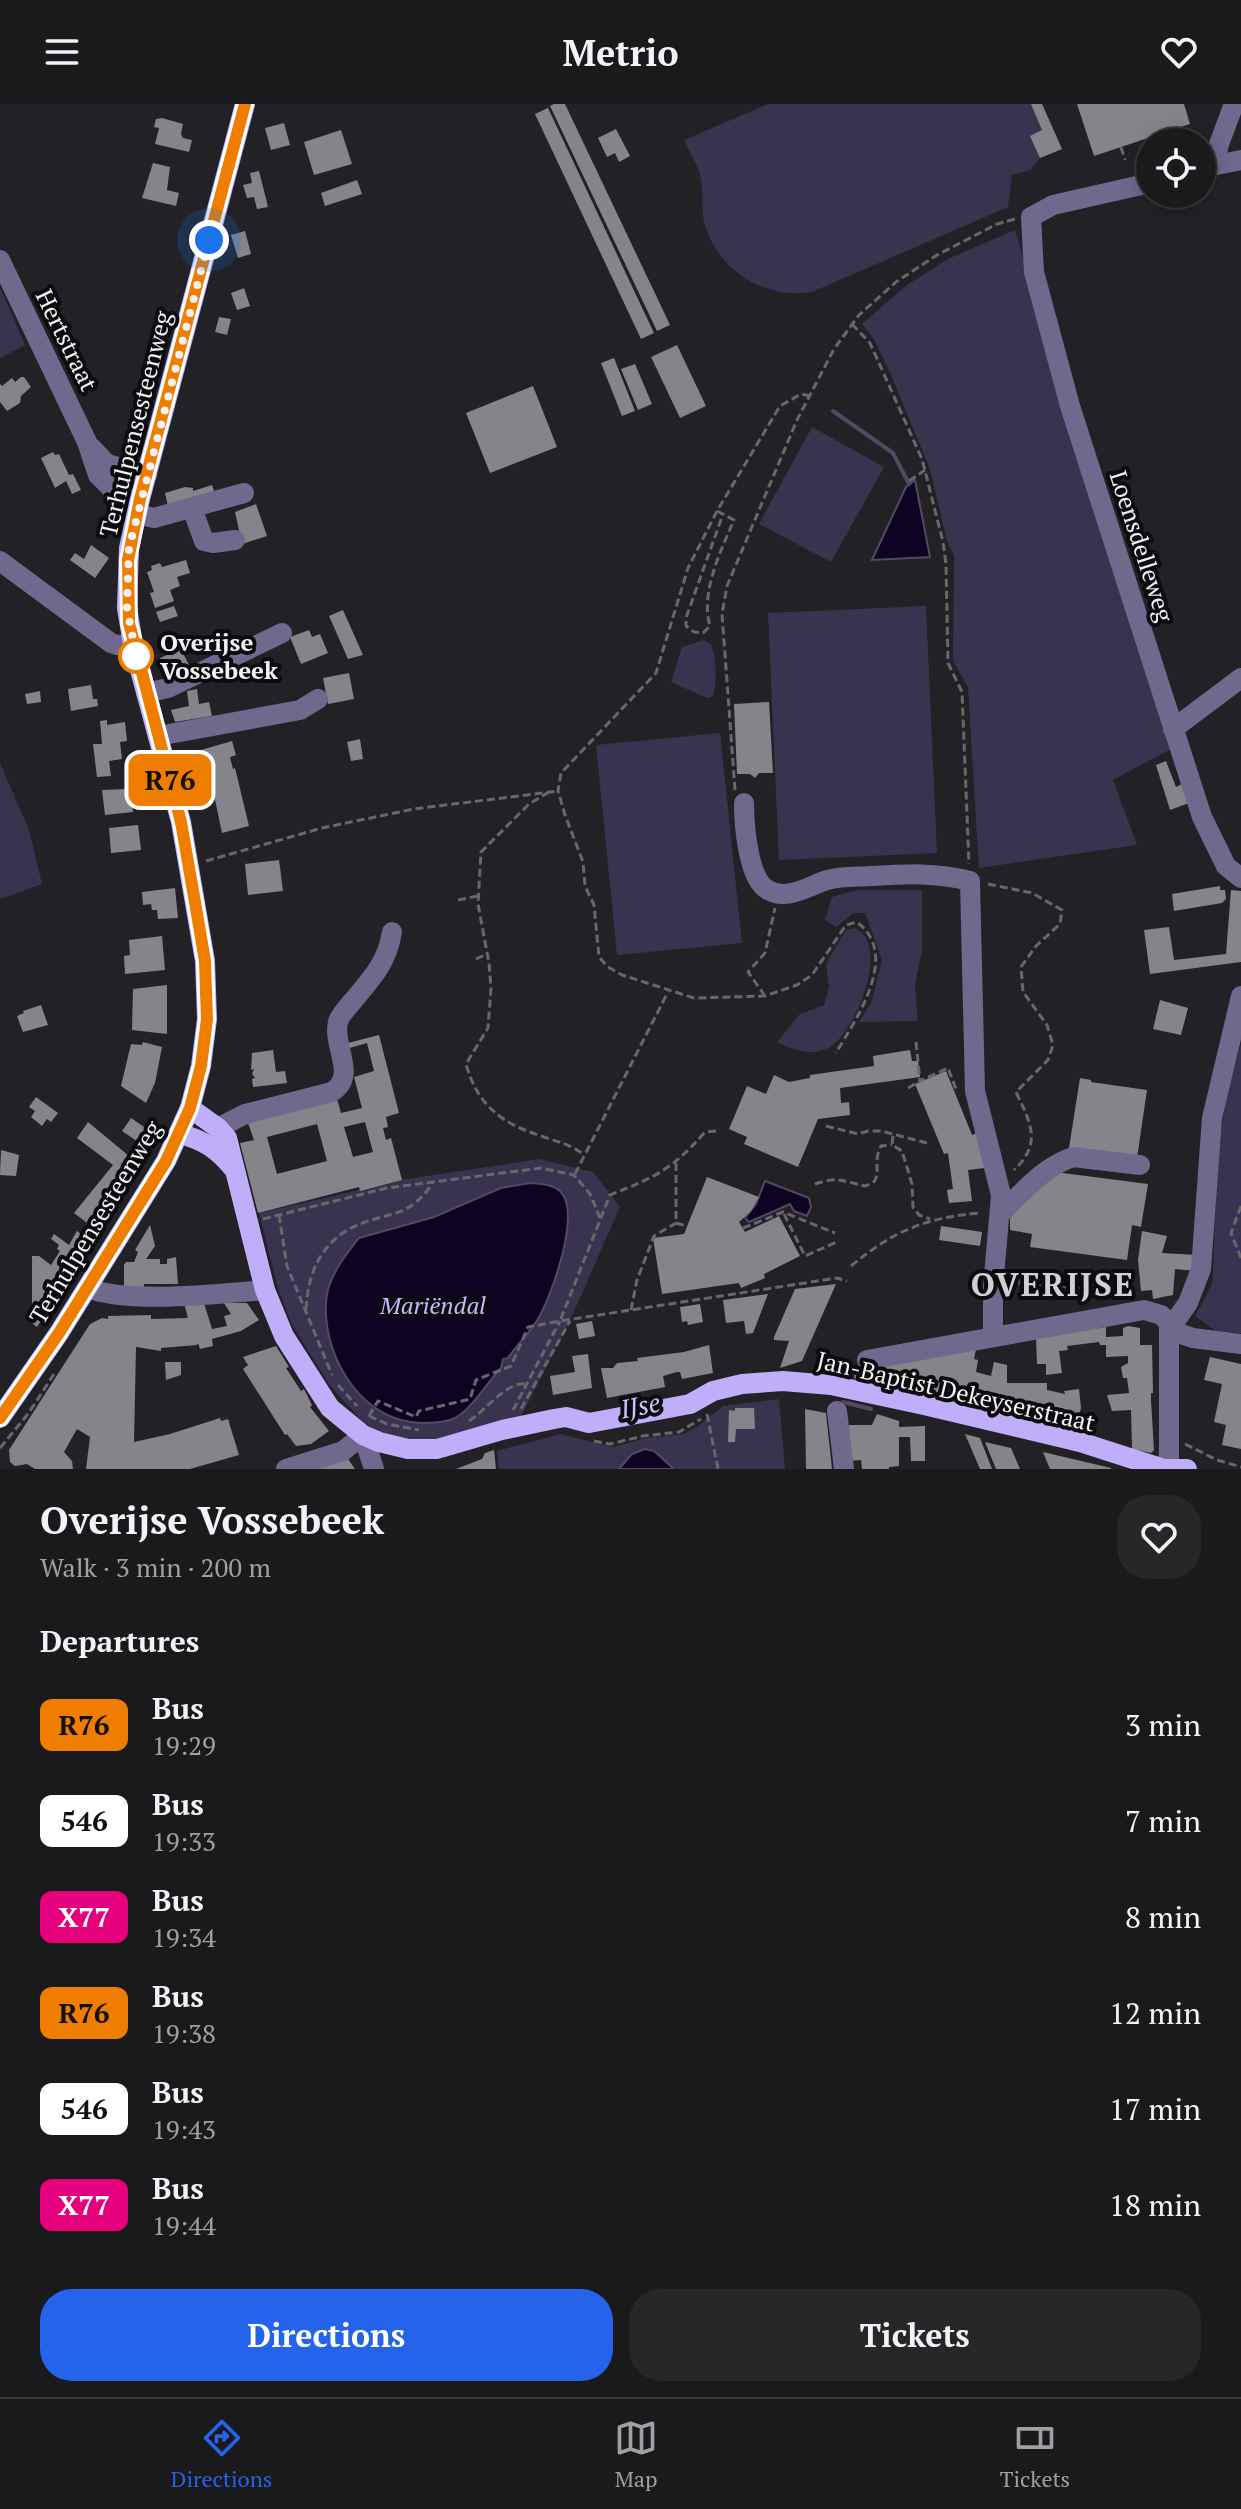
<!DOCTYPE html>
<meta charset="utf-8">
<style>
body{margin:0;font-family:"PT Serif",serif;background:#272629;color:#f1f3f6;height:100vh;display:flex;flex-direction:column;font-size:30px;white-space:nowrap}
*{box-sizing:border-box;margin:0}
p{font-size:26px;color:#9fa0a3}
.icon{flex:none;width:44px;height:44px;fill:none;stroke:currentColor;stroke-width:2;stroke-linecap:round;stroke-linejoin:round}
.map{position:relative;height:1365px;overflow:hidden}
.panel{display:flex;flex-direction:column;background:#1a191c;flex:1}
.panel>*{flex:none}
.badge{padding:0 16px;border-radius:12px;font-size:28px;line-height:52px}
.fabs{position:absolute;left:1136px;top:24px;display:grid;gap:16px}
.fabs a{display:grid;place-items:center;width:80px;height:80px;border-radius:50%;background:#1a191c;box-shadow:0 4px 20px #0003,0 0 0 2px #38383b;font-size:40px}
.you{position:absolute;width:40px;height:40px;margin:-20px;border:6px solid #fff;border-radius:50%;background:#1a73e8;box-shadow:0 0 0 12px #1a73e833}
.map>.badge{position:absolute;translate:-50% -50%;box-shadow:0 0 0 4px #fff}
h2{padding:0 40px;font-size:30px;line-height:72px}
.round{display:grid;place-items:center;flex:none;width:84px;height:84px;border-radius:32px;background:#272629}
.summary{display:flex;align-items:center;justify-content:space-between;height:136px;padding:0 40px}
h1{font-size:38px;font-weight:700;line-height:60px}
.cta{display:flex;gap:16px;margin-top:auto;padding:16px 40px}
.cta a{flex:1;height:92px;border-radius:32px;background:#2563eb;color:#fff;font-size:32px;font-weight:700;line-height:92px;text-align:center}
.cta a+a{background:#272629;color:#f1f3f6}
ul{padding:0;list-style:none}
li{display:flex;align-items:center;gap:24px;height:96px;padding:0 40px}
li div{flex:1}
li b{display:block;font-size:30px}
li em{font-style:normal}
li .badge{min-width:88px;font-weight:700;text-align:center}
header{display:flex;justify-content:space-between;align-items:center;height:104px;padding:0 40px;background:#1a191c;font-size:36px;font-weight:700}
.tab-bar{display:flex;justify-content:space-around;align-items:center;height:112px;border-top:2px solid #38383b;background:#1a191c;font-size:22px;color:#9fa0a3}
.tab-bar a{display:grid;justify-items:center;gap:4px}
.tab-bar .on{color:#2563eb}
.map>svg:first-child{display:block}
</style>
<header><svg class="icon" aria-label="menu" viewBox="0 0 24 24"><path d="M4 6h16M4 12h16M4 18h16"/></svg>Metrio<svg class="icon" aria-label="heart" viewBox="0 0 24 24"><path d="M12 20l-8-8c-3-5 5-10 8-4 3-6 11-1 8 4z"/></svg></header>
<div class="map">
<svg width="1241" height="1365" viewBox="0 0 1241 1365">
<rect width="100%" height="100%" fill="#222126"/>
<g fill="#3a3350">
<path d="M768,0H1042L1062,45L1040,54L1030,66L1012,71L1008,103L812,188C767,196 720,168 706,124C700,107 704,92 701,75C699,62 689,48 684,36Z"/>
<polygon points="1015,126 1171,645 1113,676 1137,741 979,764 968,584 953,556 954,451 947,437 930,365 891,271 874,235 862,220 907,181 950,154"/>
<polygon points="0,183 25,241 0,254"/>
<polygon points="812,323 884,363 831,458 759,420"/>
<polygon points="926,502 937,749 779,756 768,509"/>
<path d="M704,536L711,540C717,557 717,576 713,592L707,594L671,578L682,543Z"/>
<polygon points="720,629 742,839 617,851 596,641"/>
<polygon points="0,659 29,726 42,780 0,795"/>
<polygon points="857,786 922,786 922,847 915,880 918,917 859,918 871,899 882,856 865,809 853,809 836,823 825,816 832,793"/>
<path d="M855,824C892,841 855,928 830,943C812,953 794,946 777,938L800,910L824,901L829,883L826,860L846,826Z"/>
<polygon points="1241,940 1241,1229 1216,1227 1195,1212 1211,1183 1213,1171 1217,1053 1226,994"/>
<polygon points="539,1055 593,1068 620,1103 568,1221 520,1314 424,1339 382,1330 362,1317 330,1282 292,1221 278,1185 259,1109 407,1075"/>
<polygon points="779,1295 785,1365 499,1365 497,1347 560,1330 613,1343 646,1334 683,1330 698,1322 723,1302"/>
</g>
<g fill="#0e0323" stroke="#524a62" stroke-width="2">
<polygon points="915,376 930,453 872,456 906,383"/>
<polygon points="765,1077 809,1094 811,1103 807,1112 794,1107 790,1100 749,1118 745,1114 756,1100"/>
<path d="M530,1079C540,1080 552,1080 560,1087C582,1108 552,1190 539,1213C531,1228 517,1240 508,1254L503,1255L501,1264C489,1276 470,1307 455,1314C447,1318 434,1319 425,1319C364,1321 323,1255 326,1199C327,1174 344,1153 359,1134L434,1113L501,1084Z"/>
<polygon points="1035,1170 1094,1173 1093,1185 1019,1180 1019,1172 1034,1173"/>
<polygon points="645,1345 654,1347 674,1365 619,1365 632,1350"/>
</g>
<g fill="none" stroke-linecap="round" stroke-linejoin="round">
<g stroke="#524a62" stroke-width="4">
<polyline points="833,307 893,349 909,380"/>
<polyline points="843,1298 871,1305"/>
</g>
</g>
<g fill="#85848a" fill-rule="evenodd">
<polygon points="554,0 565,0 670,221 657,227 550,2"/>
<polygon points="1031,0 1042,0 1062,45 1040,54 1030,32 1042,26"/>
<polygon points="1077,0 1184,0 1190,20 1094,52"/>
<polygon points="548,4 654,229 641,235 535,10"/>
<polygon points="162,14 183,20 181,30 183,34 192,36 189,48 155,40 159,24 154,23 156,15"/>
<polygon points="284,19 290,41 271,46 265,24"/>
<polygon points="616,25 630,52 619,58 615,49 607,53 598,34"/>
<polygon points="341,26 352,60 314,71 304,38"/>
<polygon points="153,59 170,63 167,86 179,89 176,102 142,94"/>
<polygon points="259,67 268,103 257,105 254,93 247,94 243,81 252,79 250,69"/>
<polygon points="357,76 362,90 325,102 321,89"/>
<polygon points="245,127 251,150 238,154 231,131"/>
<polygon points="244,184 250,202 237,206 231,189"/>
<polygon points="219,213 231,215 227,231 215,228"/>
<polygon points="677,241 706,302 680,314 651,253"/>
<polygon points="614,254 635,307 622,312 601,259"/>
<polygon points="635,260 652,300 638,306 621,265"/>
<polygon points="21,273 24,273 31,283 21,292 20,299 7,307 0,298 0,280 2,282 12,274 15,278"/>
<polygon points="533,282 557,343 490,369 466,309"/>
<polygon points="53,348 55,351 59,350 69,371 73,370 81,386 72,390 66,377 55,384 41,354"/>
<polygon points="212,381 216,392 169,407 165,389 185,383 193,384 193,387"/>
<polygon points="256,400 267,432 242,440 235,408"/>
<polygon points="91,441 109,454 95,474 70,456 75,449 84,455"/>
<polygon points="186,456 190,469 177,473 180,482 170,486 174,497 155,504 150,489 154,488 147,468 152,466 151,462 160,459 162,463"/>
<polygon points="174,502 178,512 160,518 156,508"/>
<polygon points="343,506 363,551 348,555 329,512"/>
<polygon points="309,526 312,533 320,530 328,549 301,560 290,533"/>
<polygon points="181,545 192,567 168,578 160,554"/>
<polygon points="349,569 354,595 328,600 323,574"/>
<polygon points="91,581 93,595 97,595 98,602 71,607 68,585"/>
<polygon points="197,585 199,600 209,598 212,612 175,618 171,606 189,602 187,587"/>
<polygon points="40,587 41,598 27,600 25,590"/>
<polygon points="769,598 773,669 759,669 755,674 750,670 737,670 734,600"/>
<polygon points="107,616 107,621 125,618 127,637 120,638 122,655 109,657 111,672 97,673 93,640 102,640 100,617"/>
<polygon points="360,635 363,655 351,657 347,638"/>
<polygon points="232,637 236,651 230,653 233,665 235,664 249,722 222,729 210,672 201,646"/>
<polygon points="1166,657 1176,683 1182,680 1189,699 1170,706 1156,661"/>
<polygon points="126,685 131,686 133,708 105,711 102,686"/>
<polygon points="138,721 141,746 111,749 109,724"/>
<polygon points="279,756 283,787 248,791 245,760"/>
<polygon points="1220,782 1220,786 1225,786 1226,795 1222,799 1174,807 1172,790"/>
<polygon points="175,784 178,814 158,815 157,806 152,806 151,800 143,801 142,788"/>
<polygon points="1231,786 1241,787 1241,858 1150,870 1144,826 1169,823 1174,856 1226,850"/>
<polygon points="162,832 165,866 125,870 124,852 130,851 129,836"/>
<polygon points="167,881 167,930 132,926 133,885"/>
<polygon points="1160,896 1188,904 1181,931 1153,925"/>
<polygon points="41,901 48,921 23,928 17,912 24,909 23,907"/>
<path d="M379,931L399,1009L386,1013L388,1023L383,1024L386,1036L391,1034L402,1076L360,1087L359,1083L258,1109L240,1039L254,1036L248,1019L337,995L341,1009L362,1004L354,973L374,967L367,939L346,945L344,940ZM365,1018L373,1048L353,1053L344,1023ZM317,1020L327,1057L277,1070L267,1033Z"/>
<polygon points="143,938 162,943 155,979 146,999 121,982 131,940 142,941"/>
<polygon points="273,946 276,968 285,967 287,979 253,983 252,975 255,974 252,970 254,965 251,966 252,949"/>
<polygon points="910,946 912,957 918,957 920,973 840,984 841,999 849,998 850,1011 818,1015 798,1063 744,1040 747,1033 729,1025 747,982 766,990 774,971 789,978 810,974 810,971 874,962 873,952"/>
<polygon points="946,967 972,1031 977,1029 985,1064 968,1066 972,1097 949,1099 947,1086 953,1085 948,1049 944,1050 915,980"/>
<polygon points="1080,974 1091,976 1091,978 1147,986 1137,1054 1069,1044"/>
<polygon points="36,993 58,1009 51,1018 47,1015 42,1022 31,1013 35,1007 29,1003"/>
<polygon points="131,1014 156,1031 147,1044 122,1027"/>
<polygon points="88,1018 141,1062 109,1113 102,1108 91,1122 74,1109 113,1061 77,1034"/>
<polygon points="1,1046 19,1051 16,1072 0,1071"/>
<polygon points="1055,1068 1148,1080 1141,1123 1132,1121 1127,1156 1030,1143 1032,1130 1010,1126 1010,1114 1015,1107"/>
<polygon points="707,1073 759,1093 751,1107 739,1118 745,1128 779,1112 800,1152 764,1170 765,1174 741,1184 739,1179 662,1190 653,1134 684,1130"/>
<polygon points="150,1121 155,1142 146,1155 160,1155 160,1160 167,1160 167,1155 176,1153 178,1180 144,1180 144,1184 124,1184 124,1161 126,1158 134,1158 138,1148 135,1146"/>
<polygon points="941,1122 982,1128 980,1142 939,1136"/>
<polygon points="77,1127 92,1138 37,1223 32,1219 32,1152 39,1152 51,1161 60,1147 57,1145 59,1141 51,1135 54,1130 69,1141"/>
<polygon points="1142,1127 1167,1132 1162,1149 1197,1151 1195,1167 1175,1165 1173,1191 1153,1195 1152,1186 1141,1187 1138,1156"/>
<polygon points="836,1180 802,1257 780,1264 789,1237 774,1236 774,1233 795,1185"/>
<polygon points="768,1190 753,1229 746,1230 744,1217 726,1219 723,1196"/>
<polygon points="184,1199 204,1199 212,1225 227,1222 224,1212 231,1210 224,1199 247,1199 259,1216 241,1227 212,1235 213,1242 200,1245 198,1239 197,1241 161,1244 161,1247 136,1243 134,1338 170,1330 220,1314 221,1317 228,1315 239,1351 190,1365 86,1365 90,1333 77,1325 64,1348 72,1357 73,1365 35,1365 27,1360 15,1362 10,1358 9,1346 90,1220 102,1214 108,1215 108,1212 151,1211 151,1215 188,1214"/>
<polygon points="700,1200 703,1218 688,1221 687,1217 682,1218 680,1203"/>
<polygon points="592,1217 595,1232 579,1235 576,1220"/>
<polygon points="1128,1222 1140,1224 1140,1241 1152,1241 1153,1289 1151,1289 1151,1296 1154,1346 1151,1349 1132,1345 1131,1306 1112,1307 1107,1291 1129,1289 1127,1274 1123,1274 1121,1263 1128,1259 1128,1252 1106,1253 1106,1241 1100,1241 1099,1238 1067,1242 1068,1246 1059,1247 1062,1269 1046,1271 1046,1260 1037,1260 1036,1234 1106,1223 1106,1233 1123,1232 1123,1224"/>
<polygon points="709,1241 713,1269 682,1275 680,1268 677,1268 663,1272 665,1283 607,1294 601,1264 613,1264 617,1259 638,1257 637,1254 684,1248"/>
<polygon points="276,1242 289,1263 286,1264 301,1287 304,1285 312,1301 310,1303 329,1327 311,1340 296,1342 287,1330 285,1331 243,1265 248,1261 243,1253"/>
<polygon points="976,1245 974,1255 978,1256 976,1268 991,1272 994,1258 1007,1261 1007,1279 1047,1279 1047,1286 1065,1290 1064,1287 1079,1285 1081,1304 1076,1325 855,1275 853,1267"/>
<polygon points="588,1250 592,1284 553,1291 550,1272 575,1268 572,1252"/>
<polygon points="1210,1253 1241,1260 1241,1345 1222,1341 1226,1321 1214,1318 1222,1280 1204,1276"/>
<polygon points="165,1258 181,1258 181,1271 166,1276"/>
<polygon points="735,1304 754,1304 755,1325 736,1325 735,1338 728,1338 729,1306 735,1307"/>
<polygon points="805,1305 826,1309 832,1365 806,1365"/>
<polygon points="877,1310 899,1317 899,1323 925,1322 925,1357 911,1357 910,1333 899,1333 899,1362 889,1363 889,1365 862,1365 861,1356 849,1357 849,1321 872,1321"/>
<polygon points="965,1330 980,1334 992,1365 980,1365"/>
<polygon points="985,1338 1011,1344 1020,1365 996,1365"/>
<polygon points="494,1346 496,1365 456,1365 482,1355 485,1349"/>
<polygon points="1043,1348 1111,1364 1111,1365 1050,1365"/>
<polygon points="348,1355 355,1365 316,1365 316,1364"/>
</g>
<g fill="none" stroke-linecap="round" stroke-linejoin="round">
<g stroke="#68676c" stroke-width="3" stroke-dasharray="8 4" stroke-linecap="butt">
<polyline points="1121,43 1125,56"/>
<polyline points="852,220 870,239 922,355 943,438 946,460 948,559 962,588 969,760"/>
<path d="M810,292L801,290L780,302L717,407L688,464L656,569L561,669L558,687L565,711L583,758L585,782L594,801L599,853L608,863L622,871L694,894L765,892L797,881L812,871L846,821L857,818C901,851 856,915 836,949"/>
<polyline points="909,377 925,366"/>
<polyline points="110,401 117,416"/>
<path d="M717,407L734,416C721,446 700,489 710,522L703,529L694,528L686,522V514L723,410"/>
<polyline points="735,686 722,510 727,482 797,316 834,245 859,211 896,178 937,151 997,120 1015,115"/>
<path d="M549,688L529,700L481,748L478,800L489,859L491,884L488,924L466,960C478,1003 503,1020 544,1033C559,1038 572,1041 584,1051"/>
<polyline points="206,757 322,724 414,705 558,687"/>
<path d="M988,780L1032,789L1062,806L1060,820L1036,842L1021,863L1023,888L1047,921L1053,941L1048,956L1016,988C1030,1018 1043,1039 1014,1066"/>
<polyline points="458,796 478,792"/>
<polyline points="476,855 487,850"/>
<polyline points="765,892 748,868 765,849 775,804"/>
<polyline points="916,938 920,977 948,964 956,985"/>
<polyline points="908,984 920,977"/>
<polyline points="826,1022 858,1030 868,1027 881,1027 931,1040"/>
<path d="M716,1027L705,1028C672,1066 655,1073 610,1091L560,1217L837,1174L847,1177"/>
<polyline points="893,1032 892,1041 902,1047 912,1080 913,1103 919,1111 930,1115"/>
<polyline points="676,1059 676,1119"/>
<polyline points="575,1070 668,888"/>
<path d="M815,1080C839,1072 842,1077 865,1082L873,1079C882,1068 872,1059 881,1042L892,1041"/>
<polyline points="1241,1102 1231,1129 1241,1154"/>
<polyline points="784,1110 805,1152 839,1137"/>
<polyline points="279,1111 287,1162 332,1271"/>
<polyline points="263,1115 387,1084 541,1064 574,1071 590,1090 600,1114"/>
<polyline points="676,1119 687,1122"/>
<polyline points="743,1124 783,1108 835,1129"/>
<path d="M851,1162C893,1127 927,1113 981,1109"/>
<path d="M306,1205C308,1168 322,1135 360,1120C393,1107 411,1113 433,1078"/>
<polyline points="631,1206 637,1176 654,1132 676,1119"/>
<polyline points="836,1264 851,1258"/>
<polyline points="338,1281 357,1302"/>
<polyline points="521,1305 570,1217"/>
<polyline points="513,1306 560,1217"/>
<polyline points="707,1310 718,1365"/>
<polyline points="369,1312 387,1320 419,1326"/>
<polyline points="369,1312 378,1297 416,1313 419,1307 470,1295 476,1276 511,1262 528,1223 560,1217"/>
<path d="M469,1317C486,1306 508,1276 527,1280"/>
<polyline points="594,1337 610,1340 643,1332 679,1328 701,1315"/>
<polyline points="1185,1340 1217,1356 1241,1363"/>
<polyline points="0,1344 28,1310 54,1270"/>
</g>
<g stroke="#70688d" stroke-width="20">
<polyline points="1215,61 1219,40 1234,0"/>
<polyline points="1206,63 1241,56"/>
<polyline points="1150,79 1053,101 1031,113 1034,168 1070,302 1202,713 1226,762 1241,774"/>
<polyline points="0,156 87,338 98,371 111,384 140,395"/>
<polyline points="92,344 107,360 147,371"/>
<polyline points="192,404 204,437 213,439 235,436"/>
<polyline points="137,410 154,414 244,389"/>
<polyline points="0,457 111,539 117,541 133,540"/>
<polyline points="146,589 168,584 282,529"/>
<polyline points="1173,625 1241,574"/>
<polyline points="158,632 300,606 318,595"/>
<path d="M744,699C744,720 748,776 768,786C787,797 809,782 827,776C841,772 856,773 871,772C905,770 936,768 970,777L975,987L1001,1091L993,1184V1233"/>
<path d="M218,1024L245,1010L332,988C358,971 332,943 338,918C340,911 347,904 352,898C372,874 387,859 392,828"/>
<path d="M1001,1109C1023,1088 1043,1063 1073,1053L1140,1061"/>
<path d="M88,1184C126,1200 221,1190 265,1186"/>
<polyline points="1169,1226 1193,1234 1241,1240"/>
<polyline points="867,1256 1144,1206 1161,1211 1172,1221"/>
<polyline points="837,1307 844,1365"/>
<polyline points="286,1365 343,1347 363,1331 374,1365"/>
<polyline points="1164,1365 1169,1353 1169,1226 1188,1199 1201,1165 1212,1014 1241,892"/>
</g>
<g stroke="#c0aefb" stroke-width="20">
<polyline points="190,1004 218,1024 227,1034 265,1186 284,1232 330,1304 363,1331 379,1338 408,1345 437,1345 502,1326 554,1315 566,1313 589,1319 690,1300 713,1287 742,1280 783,1277 831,1281 924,1301 1080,1338 1164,1365 1187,1365"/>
<path d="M180,1030C204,1036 217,1045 233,1064"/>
<polyline points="0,1314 59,1229 166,1057 190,1004 201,962 207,915 205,857 181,718 133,540 127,504 129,444 140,395 245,0"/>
</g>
</g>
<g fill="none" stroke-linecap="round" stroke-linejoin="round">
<defs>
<polyline id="line" points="0,1314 59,1229 166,1057 190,1004 201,962 207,915 206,888 205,857 196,804 181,718 129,519 128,456 140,395 245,0"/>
</defs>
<use href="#line" stroke="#fff" stroke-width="18"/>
<use href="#line" stroke="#ef7d00" stroke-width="12"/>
<polyline stroke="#f2f1f5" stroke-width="8" stroke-dasharray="0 14.4" points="136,552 137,556 127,504 129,444 209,136"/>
</g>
<circle fill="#fff" stroke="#ef7d00" stroke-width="4" cx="136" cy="552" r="16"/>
<g text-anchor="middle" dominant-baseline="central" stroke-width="8" stroke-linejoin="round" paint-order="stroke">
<g font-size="24" fill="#f2f1f5" stroke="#0c0b0e">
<text transform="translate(67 236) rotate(64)">Hertstraat</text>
<text transform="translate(135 320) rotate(-76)">Terhulpensesteenweg</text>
<text transform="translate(1142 442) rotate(72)">Loensdelleweg</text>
<text transform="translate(95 1118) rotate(-59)">Terhulpensesteenweg</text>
<text transform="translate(956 1287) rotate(13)">Jan-Baptist Dekeyserstraat</text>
</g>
<g font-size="24" font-weight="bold" fill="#f2f1f5" stroke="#0c0b0e" text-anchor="start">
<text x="160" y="538">Overijse<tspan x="160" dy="28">Vossebeek</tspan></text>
</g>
<g font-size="24" font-style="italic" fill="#c7b7fc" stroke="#0c0b0e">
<text x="433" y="1201">Mariëndal</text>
</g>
<g font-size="26" font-style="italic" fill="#cec2fa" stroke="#0c0b0e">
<text transform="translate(640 1301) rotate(-11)">IJse</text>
</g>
<g font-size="32" font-weight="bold" letter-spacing="2" fill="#d0cfd6" stroke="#0c0b0e">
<text x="1053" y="1180">OVERIJSE</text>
</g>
</g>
</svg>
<div class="fabs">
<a><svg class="icon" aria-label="locate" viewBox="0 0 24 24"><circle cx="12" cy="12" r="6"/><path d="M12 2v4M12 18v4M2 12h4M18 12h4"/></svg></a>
</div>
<div class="you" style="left:209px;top:136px"></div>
<b class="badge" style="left:170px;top:676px;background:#ef7d00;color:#111">R76</b>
</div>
<section class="panel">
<div class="summary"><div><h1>Overijse Vossebeek</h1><p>Walk · 3 min · 200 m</p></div><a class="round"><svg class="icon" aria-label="heart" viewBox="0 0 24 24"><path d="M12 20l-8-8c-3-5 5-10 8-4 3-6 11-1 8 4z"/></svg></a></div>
<h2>Departures</h2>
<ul>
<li><span class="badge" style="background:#ef7d00;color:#111">R76</span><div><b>Bus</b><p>19:29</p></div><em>3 min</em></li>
<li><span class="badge" style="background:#fff;color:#111">546</span><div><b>Bus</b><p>19:33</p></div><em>7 min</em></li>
<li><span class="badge" style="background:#e6007e;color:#fff">X77</span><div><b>Bus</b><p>19:34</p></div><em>8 min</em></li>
<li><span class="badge" style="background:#ef7d00;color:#111">R76</span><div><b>Bus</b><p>19:38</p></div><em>12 min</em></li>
<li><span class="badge" style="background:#fff;color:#111">546</span><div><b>Bus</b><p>19:43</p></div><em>17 min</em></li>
<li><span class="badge" style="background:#e6007e;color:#fff">X77</span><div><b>Bus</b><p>19:44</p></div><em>18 min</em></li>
</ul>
<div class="cta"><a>Directions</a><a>Tickets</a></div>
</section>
<nav class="tab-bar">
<a class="on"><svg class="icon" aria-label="directions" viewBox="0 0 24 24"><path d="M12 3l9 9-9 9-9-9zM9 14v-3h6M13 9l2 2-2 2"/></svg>Directions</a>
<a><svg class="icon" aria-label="map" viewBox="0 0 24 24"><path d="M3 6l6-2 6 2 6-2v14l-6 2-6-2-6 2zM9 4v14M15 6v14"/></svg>Map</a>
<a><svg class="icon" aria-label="tickets" viewBox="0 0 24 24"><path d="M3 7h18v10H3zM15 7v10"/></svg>Tickets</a>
</nav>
